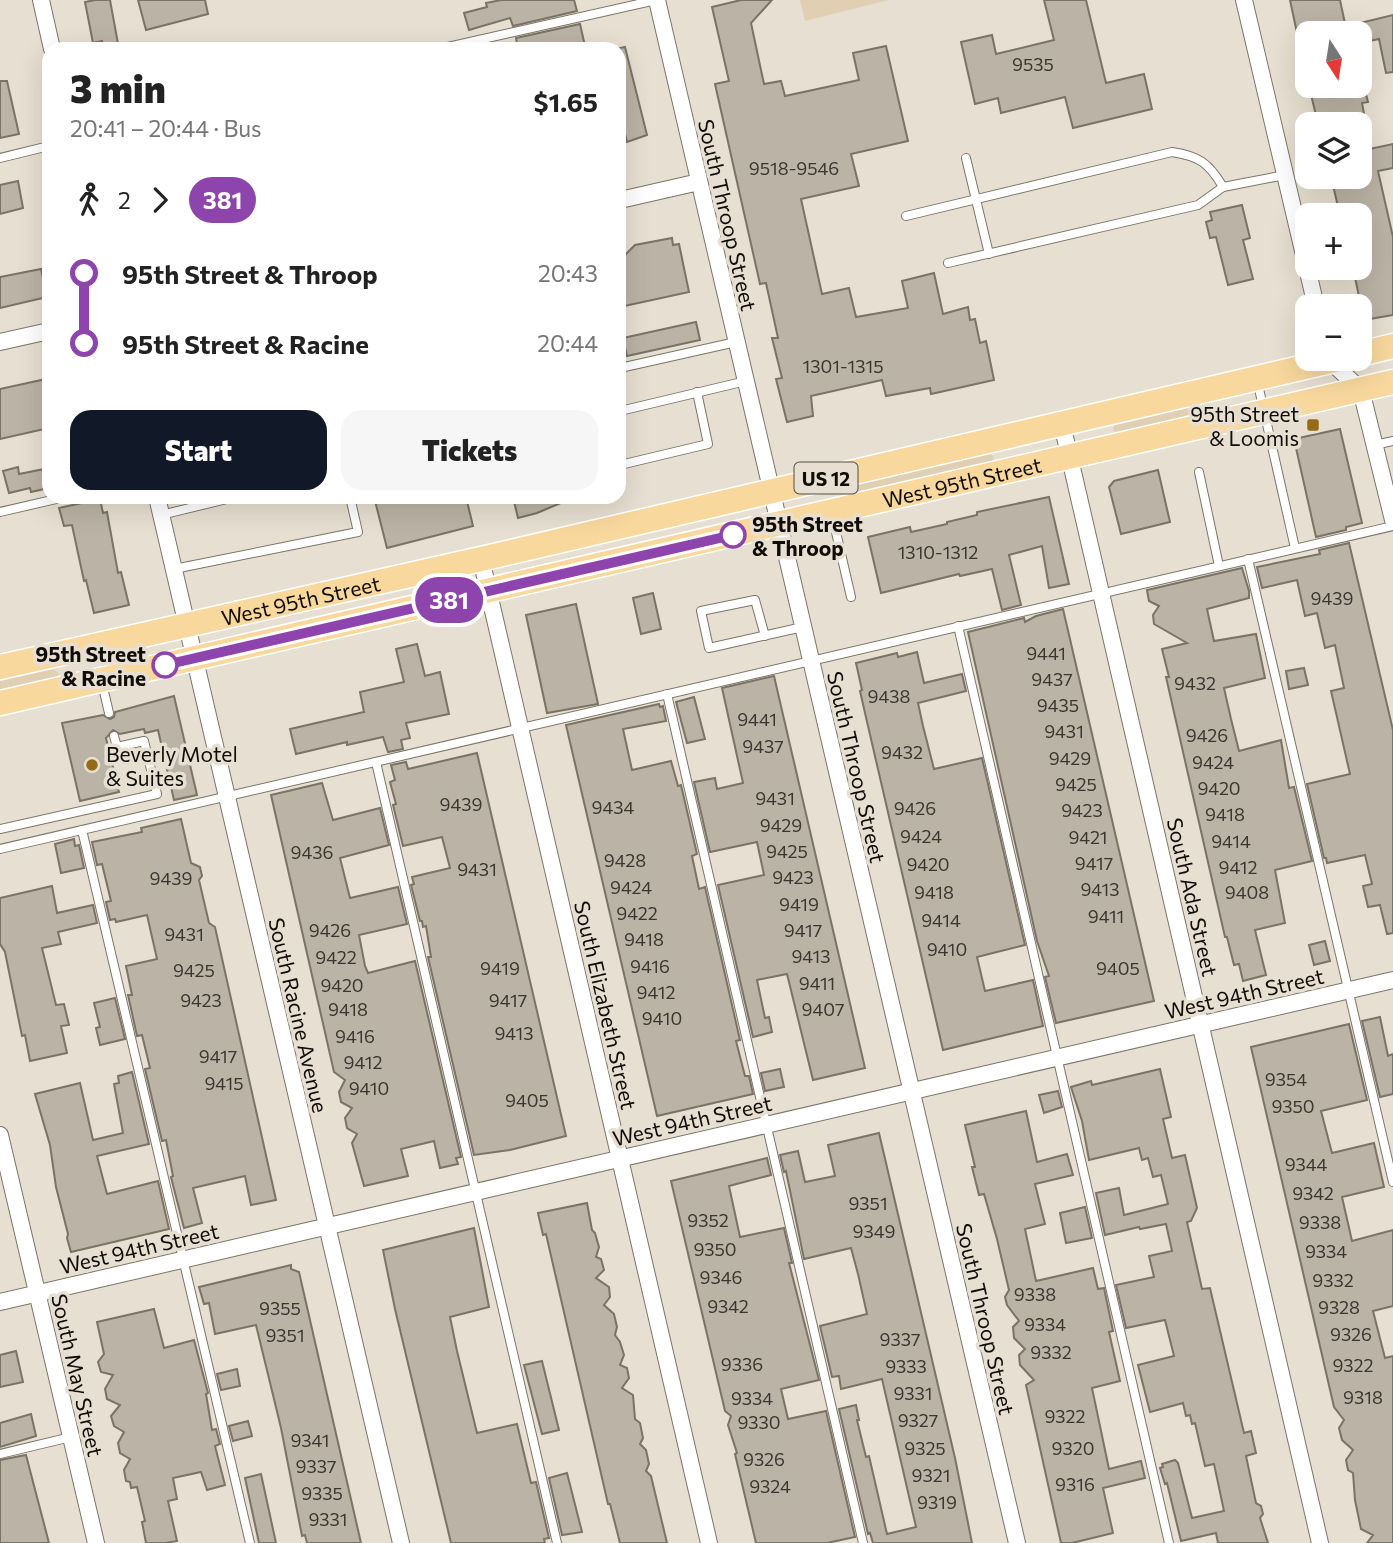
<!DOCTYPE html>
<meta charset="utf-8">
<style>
body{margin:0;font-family:Commissioner,sans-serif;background:#f6f6f6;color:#222;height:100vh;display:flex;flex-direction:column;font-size:26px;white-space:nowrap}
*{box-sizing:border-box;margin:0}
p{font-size:23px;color:#767676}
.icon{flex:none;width:38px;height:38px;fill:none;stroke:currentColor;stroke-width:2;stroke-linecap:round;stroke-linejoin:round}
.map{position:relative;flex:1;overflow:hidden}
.side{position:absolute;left:42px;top:42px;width:584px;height:462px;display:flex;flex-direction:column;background:#fff;border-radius:21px;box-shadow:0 7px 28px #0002}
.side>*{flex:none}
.badge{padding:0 14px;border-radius:23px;font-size:24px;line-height:46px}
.needle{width:46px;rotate:168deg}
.controls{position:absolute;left:1295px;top:21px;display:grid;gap:14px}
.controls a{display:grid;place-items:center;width:77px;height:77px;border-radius:14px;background:#fff;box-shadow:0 7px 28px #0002;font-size:35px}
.map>.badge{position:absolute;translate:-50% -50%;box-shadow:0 0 0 4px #fff}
.legs{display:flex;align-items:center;gap:10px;height:77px;padding:0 28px;font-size:23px}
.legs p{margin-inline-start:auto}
.headline{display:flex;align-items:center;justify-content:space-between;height:119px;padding:0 28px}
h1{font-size:38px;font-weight:800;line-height:52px}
.primary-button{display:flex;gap:14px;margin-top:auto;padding:14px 28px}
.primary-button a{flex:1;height:80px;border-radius:21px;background:#111827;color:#fff;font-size:28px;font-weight:800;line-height:80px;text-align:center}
.primary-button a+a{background:#f6f6f6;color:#222}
ul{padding:0 28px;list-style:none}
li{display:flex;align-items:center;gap:24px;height:70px;font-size:26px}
li i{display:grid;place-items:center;width:10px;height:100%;margin:0 9px;background:currentColor}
li i::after{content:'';width:18px;height:18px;margin:-9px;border:5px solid;border-radius:50%;background:#fff}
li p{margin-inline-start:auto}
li:first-child i{background:linear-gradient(#0000 50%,currentColor 0)}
li:last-child i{background:linear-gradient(currentColor 50%,#0000 0)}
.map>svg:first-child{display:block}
</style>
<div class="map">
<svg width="1393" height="1543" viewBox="0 0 1393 1543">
<rect width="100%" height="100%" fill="#e7dfd1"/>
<g fill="#e0cfb2">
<polygon points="800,0 889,0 805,21"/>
<polygon points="1208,402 1210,406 1208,408 1170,421 1117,433 1113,430 1115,423"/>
<polygon points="989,452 994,458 991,462 857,493 854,491 855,484"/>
<polygon points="54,669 59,674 56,678 0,691 0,681"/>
</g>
<g fill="#bbb3a5" stroke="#7a7366" stroke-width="2">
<polygon points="95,0 110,0 119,49 104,49 102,41 93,43 85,2"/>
<polygon points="138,0 205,0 208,14 146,30"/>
<polygon points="501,0 574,0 577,11 513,26 510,18 469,30 464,13 487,7 486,3"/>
<polygon points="741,0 772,0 751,23 764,84 781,81 785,96 859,80 853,53 886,46 908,141 851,154 859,186 801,199 822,294 849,288 856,317 908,308 902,281 934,273 943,314 968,307 970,320 975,319 980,343 986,341 994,380 931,394 930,388 886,396 882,380 811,396 813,416 787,422 776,379 782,378 772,338 778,338 766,283 760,284 715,84 729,81 712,7"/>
<polygon points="1044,0 1086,0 1106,83 1144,74 1152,109 1073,128 1065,97 1001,113 998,98 975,104 961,42 992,35 996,54 1054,40"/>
<polygon points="1290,0 1340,0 1347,33 1297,33"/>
<polygon points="1393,15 1393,72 1386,73 1379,39 1360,43 1360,23"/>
<polygon points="580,24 585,46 575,49 518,49 516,38"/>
<polygon points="625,47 647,135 627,142 620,113 620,48"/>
<polygon points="0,81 7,81 19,134 0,138"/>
<polygon points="1309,86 1364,86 1368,102 1362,103 1366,124 1318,124"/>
<polygon points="1393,144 1393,168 1378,171 1393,237 1393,315 1364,320 1353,268 1360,268 1360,215 1340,215 1331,177 1360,177 1360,151"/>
<polygon points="18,181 23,208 0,214 0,185"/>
<polygon points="1242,205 1250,238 1243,240 1253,279 1228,285 1216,237 1210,238 1206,222 1212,220 1210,212"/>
<polygon points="672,238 673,245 679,244 689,292 620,307 620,256 625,255 635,245"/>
<polygon points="41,269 47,297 0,308 0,277"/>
<polygon points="696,322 700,340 627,356 623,338"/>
<polygon points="46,379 49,392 49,428 0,439 0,389"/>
<polygon points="1340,429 1362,523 1346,527 1346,530 1316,537 1294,439"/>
<polygon points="18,467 19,474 49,468 49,488 31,492 30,488 9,493 3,471"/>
<polygon points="1158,470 1170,522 1121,534 1109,487 1114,481"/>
<polygon points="374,497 466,497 473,526 387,548"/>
<polygon points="513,497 575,497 537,513 518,518"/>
<polygon points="1049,497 1069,584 1049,588 1042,546 1009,555 1021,605 1002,610 992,569 960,576 959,574 881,593 868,537 910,527 911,532 947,524 947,522 977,515 977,512"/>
<polygon points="100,499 103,513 107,512 118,573 121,572 129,605 94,613 86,580 84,581 72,525 64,526 59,508"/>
<polygon points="1349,543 1393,730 1393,933 1387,934 1380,905 1368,907 1363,886 1372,884 1365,855 1327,863 1326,858 1324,858 1307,784 1350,774 1331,691 1344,688 1335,645 1325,648 1317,613 1305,616 1297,580 1262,588 1257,567 1320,554 1319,550"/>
<polygon points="1242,568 1249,591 1249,598 1207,609 1214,641 1256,634 1265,678 1224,688 1231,719 1239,751 1281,740 1289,788 1294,787 1312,861 1275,870 1285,923 1255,930 1266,975 1243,981 1239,964 1234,965 1227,937 1225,937 1166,677 1169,677 1162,649 1187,643 1154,624 1153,615 1159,606 1149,601 1147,590"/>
<polygon points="653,593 661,629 641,634 633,598"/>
<polygon points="576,604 598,704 547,713 526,615"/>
<polygon points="1063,609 1154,1001 1056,1023 1045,977 1049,976 1037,941 968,632 1024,618 1025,622 1036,616"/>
<polygon points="417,644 425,676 440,672 449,714 406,723 410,738 401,740 403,749 388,752 383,737 347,745 347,742 296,754 290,729 364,712 360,692 404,682 396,649"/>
<polygon points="917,652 924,683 962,674 966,691 918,703 923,726 934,769 982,758 1025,945 977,957 985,991 1033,980 1043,1026 943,1050 865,713 860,691 862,690 856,663 897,653 898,657"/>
<polygon points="1304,668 1308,685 1289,689 1286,671"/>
<polygon points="774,676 865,1068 813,1080 787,974 757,980 765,1018 769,1017 772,1032 753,1037 718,885 764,875 757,842 710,852 694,782 715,778 717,789 743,783 722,688"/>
<polygon points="174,696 197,795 174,800 158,730 145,733 144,729 120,734 113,730 106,738 119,792 80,801 62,723 103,715 110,719 114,717 115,712"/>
<polygon points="694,697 705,739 687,743 676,702"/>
<polygon points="659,704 660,707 663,706 666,721 623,729 632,770 671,761 678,786 681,785 697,854 692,856 699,889 705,887 740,1040 736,1041 745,1076 749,1076 753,1094 657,1116 566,725"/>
<polygon points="477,753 566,1136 510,1150 474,1155 428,957 431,957 426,926 423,927 422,921 420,921 411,885 414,884 412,877 450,868 442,837 403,846 393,805 396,804 390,782 395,780 391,765 406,762 408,769"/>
<polygon points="322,783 333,820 380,808 389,845 340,858 350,898 398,887 407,924 359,935 365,966 368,973 415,961 461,1157 456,1158 458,1164 440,1168 434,1141 401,1149 408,1176 364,1186 352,1143 357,1134 347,1128 345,1118 352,1108 341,1102 339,1092 345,1080 334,1072 271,795"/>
<polygon points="181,819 191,863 200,867 202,876 199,880 209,923 215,927 276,1200 251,1205 245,1176 193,1188 202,1223 184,1228 171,1177 173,1176 166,1140 162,1141 145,1069 150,1068 142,1035 137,1036 128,995 132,995 126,966 157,959 147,915 116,922 115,919 110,920 106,902 111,901 102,864 97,865 92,842 142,832 141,828"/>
<polygon points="74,839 75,846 79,845 84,868 61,873 55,844"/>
<polygon points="52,886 57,913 93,905 97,923 58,932 61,944 42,948 56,1005 64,1004 69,1025 61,1026 67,1053 30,1061 25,1035 22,1036 5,952 0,944 0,898"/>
<polygon points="1325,941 1330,961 1314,965 1309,945"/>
<polygon points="115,998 125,1039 100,1045 96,1028 100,1027 94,1003"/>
<polygon points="1380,1017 1388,1056 1393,1054 1393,1094 1380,1097 1362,1021"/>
<polygon points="1349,1024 1367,1100 1321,1111 1332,1153 1374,1143 1384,1187 1342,1197 1352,1241 1393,1230 1393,1306 1373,1311 1385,1358 1393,1356 1393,1543 1367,1543 1373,1535 1361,1529 1355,1500 1353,1473 1348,1470 1346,1460 1353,1450 1342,1440 1339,1428 1344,1420 1334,1407 1251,1047"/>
<polygon points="780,1069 784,1087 765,1091 761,1073"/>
<polygon points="1160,1069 1171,1117 1163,1119 1172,1158 1185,1155 1197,1208 1191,1221 1187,1222 1202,1289 1210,1288 1244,1433 1251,1431 1256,1453 1246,1456 1256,1503 1261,1506 1263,1514 1260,1518 1268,1543 1218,1543 1216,1533 1181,1541 1167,1483 1165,1484 1160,1468 1163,1467 1162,1464 1175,1460 1178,1463 1192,1518 1224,1511 1214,1464 1205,1466 1195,1423 1192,1424 1190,1415 1186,1416 1183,1403 1150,1412 1138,1365 1174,1356 1165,1320 1126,1328 1116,1285 1154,1277 1149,1256 1172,1251 1166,1224 1140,1229 1139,1227 1105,1235 1096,1193 1119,1188 1124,1215 1168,1204 1161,1175 1153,1177 1148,1158 1142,1160 1139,1148 1089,1160 1082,1121 1071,1087 1091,1081 1092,1085"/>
<polygon points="132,1072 149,1144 97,1156 107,1194 158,1181 169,1229 71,1252 67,1238 68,1234 56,1187 50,1145 35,1094 80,1083 93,1140 123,1133 114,1084 119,1083 118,1076"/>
<polygon points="1058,1091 1062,1107 1044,1113 1039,1095"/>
<polygon points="1026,1111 1037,1162 1067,1154 1073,1175 1035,1184 1045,1224 1025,1229 1036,1281 1093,1268 1098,1289 1104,1288 1113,1331 1109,1332 1120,1381 1092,1388 1109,1469 1141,1461 1145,1478 1103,1488 1113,1533 1072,1543 1061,1543 1026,1385 1034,1380 1020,1365 1019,1355 1025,1349 1014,1338 1013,1327 1019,1321 1007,1305 1005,1297 1009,1290 997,1239 984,1194 979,1195 972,1167 975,1167 965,1125"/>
<polygon points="879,1133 955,1458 972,1543 873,1543 870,1533 868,1534 839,1409 856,1405 859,1420 857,1420 866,1457 869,1456 887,1534 916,1527 882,1379 841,1389 839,1376 832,1377 820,1326 867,1314 858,1274 851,1248 804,1259 786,1171 784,1172 780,1155 798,1151 805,1182 835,1176 828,1145"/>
<polygon points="767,1158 771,1175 729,1186 740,1237 784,1228 792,1263 789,1263 819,1380 781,1389 788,1419 826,1411 855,1537 827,1543 756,1543 735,1454 737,1453 728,1425 731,1416 725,1411 671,1181"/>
<polygon points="587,1203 592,1230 595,1233 599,1247 596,1257 601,1259 604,1270 596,1278 609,1287 610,1297 604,1305 614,1314 617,1327 615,1335 620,1342 624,1355 620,1365 627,1368 629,1378 622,1388 633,1395 635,1419 640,1423 643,1438 640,1444 646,1450 649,1464 646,1471 651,1476 667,1543 620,1543 610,1504 608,1504 546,1234 543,1235 538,1213"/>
<polygon points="1085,1207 1092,1238 1066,1243 1060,1213"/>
<polygon points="474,1228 489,1307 450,1317 457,1351 477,1433 517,1424 531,1483 536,1482 549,1538 544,1539 545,1543 451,1543 395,1309 383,1250"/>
<polygon points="291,1265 291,1269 299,1272 361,1543 307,1543 305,1535 302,1536 281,1428 256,1325 215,1334 209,1303 204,1304 199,1287"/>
<polygon points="154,1309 164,1348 194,1340 208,1393 206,1394 212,1430 216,1429 220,1444 215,1446 225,1485 207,1490 201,1472 173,1478 177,1499 168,1501 177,1541 166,1543 146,1543 142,1522 145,1521 137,1487 131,1488 130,1482 126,1481 124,1470 130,1459 120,1453 118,1443 124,1432 114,1426 111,1416 120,1405 107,1399 105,1389 113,1375 101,1372 98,1362 104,1354 97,1322"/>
<polygon points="16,1351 23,1382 0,1387 0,1355"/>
<polygon points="542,1361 559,1430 542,1434 524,1365"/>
<polygon points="237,1369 240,1386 221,1390 217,1374"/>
<polygon points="31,1414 36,1436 0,1447 0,1423"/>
<polygon points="248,1421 252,1436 233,1441 229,1426"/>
<polygon points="26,1455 49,1543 0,1543 0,1460"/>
<polygon points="567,1473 582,1532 562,1535 549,1478"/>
<polygon points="261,1474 276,1543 259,1543 245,1478"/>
</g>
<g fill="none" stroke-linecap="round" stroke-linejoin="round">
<defs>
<g id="service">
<polyline points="439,49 656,0"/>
<polyline points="0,158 49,146"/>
<polyline points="966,158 989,254"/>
<path d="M906,216L1172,152C1199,156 1209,163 1223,187"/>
<polyline points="948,263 1198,205 1223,187 1285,175"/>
<polyline points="620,368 736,342"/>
<polyline points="1257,380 1295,548"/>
<polyline points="620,411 746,381"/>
<polyline points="1375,445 1393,441"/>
<polyline points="620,465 708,444 697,392"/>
<polyline points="1199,472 1219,566"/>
<polyline points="0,512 65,497"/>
<polyline points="161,515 235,497"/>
<polyline points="832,515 851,597"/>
<polyline points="1248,559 1393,1182"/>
<polyline points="174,569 358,532 350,497"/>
<polyline points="958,626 1169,1543"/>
<polyline points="765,636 755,600 701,611 709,648 803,627"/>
<polyline points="102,683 109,713"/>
<polyline points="667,694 863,1543"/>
<polyline points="376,762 557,1543"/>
<polyline points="0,829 157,794 144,741 117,747 114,736"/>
<polyline points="82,830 250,1543"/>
<polyline points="0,849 1393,526"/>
<polyline points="0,1454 71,1437"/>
</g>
<g id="minor">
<polyline points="41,0 52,49"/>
<polyline points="657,0 1017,1543"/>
<polyline points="1244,0 1316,306"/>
<polyline points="620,200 699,182"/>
<polyline points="0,342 49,331"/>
<polyline points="1328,359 1361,390 1393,520"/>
<polyline points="1062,424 1320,1543"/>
<polyline points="157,497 401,1543"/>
<polyline points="481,559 709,1543"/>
<polyline points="0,1135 96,1543"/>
<polyline points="0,1302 1393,980"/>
</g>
<g id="primary">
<polyline points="1360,354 1393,346"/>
<path id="s1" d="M0,667L481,559L1339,359"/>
<path id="s2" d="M0,703L1393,382"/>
</g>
</defs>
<use href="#service" stroke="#7c7568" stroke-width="10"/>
<use href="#minor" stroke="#7c7568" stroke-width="18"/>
<use href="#primary" stroke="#fff" stroke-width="27"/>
<use href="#service" stroke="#fff" stroke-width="8"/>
<use href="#minor" stroke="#fff" stroke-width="16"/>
<use href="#primary" stroke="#f8d89d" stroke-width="24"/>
</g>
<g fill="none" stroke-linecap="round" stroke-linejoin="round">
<defs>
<polyline id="line-1" points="165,665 733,535"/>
</defs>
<use href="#line-1" stroke="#fff" stroke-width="16"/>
<use href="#line-1" stroke="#8e44ad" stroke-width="10"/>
</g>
<g fill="#946c16" stroke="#e7dfd1" stroke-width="2.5">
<rect x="1306" y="418" width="14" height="14" rx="3.5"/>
<circle cx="92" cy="765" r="7"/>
</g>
<g fill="#fff" stroke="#8e44ad" stroke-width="3.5">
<circle cx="733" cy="535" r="12"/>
<circle cx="165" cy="665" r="12"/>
</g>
<g text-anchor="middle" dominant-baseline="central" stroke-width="7" stroke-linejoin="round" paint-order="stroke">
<g font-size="18" fill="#3b3630">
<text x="1033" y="64">9535</text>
<text x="794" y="168">9518-9546</text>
<text x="843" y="366">1301-1315</text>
<text x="938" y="552">1310-1312</text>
<text x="1332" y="598">9439</text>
<text x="1046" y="653">9441</text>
<text x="1052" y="679">9437</text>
<text x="1195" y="683">9432</text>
<text x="889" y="696">9438</text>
<text x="1058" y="705">9435</text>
<text x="757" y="719">9441</text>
<text x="1064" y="731">9431</text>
<text x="1207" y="735">9426</text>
<text x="763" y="746">9437</text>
<text x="902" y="752">9432</text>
<text x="1070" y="758">9429</text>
<text x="1213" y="762">9424</text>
<text x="1076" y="784">9425</text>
<text x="1219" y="788">9420</text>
<text x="775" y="798">9431</text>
<text x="461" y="804">9439</text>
<text x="613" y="807">9434</text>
<text x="915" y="808">9426</text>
<text x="1082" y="810">9423</text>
<text x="1225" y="814">9418</text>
<text x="781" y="825">9429</text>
<text x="921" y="836">9424</text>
<text x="1088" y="837">9421</text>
<text x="1231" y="841">9414</text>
<text x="787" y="851">9425</text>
<text x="312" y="852">9436</text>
<text x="625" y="860">9428</text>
<text x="1094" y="863">9417</text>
<text x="928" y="864">9420</text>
<text x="1238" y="867">9412</text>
<text x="477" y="869">9431</text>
<text x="793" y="877">9423</text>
<text x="171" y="878">9439</text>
<text x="631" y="887">9424</text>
<text x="1100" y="889">9413</text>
<text x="934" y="892">9418</text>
<text x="1247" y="892">9408</text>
<text x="799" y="904">9419</text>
<text x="637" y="913">9422</text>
<text x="1106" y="916">9411</text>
<text x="941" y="920">9414</text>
<text x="330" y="930">9426</text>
<text x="803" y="930">9417</text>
<text x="184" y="934">9431</text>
<text x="644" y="939">9418</text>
<text x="947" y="949">9410</text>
<text x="811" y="956">9413</text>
<text x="336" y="957">9422</text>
<text x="650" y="966">9416</text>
<text x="500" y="968">9419</text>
<text x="1118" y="968">9405</text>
<text x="194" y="970">9425</text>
<text x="817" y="983">9411</text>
<text x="342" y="985">9420</text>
<text x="656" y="992">9412</text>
<text x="201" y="1000">9423</text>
<text x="508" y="1000">9417</text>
<text x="348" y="1009">9418</text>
<text x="823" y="1009">9407</text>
<text x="662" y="1018">9410</text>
<text x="514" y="1033">9413</text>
<text x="355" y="1036">9416</text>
<text x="218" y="1056">9417</text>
<text x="363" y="1062">9412</text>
<text x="1286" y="1079">9354</text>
<text x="224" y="1083">9415</text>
<text x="369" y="1088">9410</text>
<text x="527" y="1100">9405</text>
<text x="1293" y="1106">9350</text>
<text x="1306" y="1164">9344</text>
<text x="1313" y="1193">9342</text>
<text x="868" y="1203">9351</text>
<text x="708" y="1220">9352</text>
<text x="1320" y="1222">9338</text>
<text x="874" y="1231">9349</text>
<text x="715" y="1249">9350</text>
<text x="1326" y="1251">9334</text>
<text x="721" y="1277">9346</text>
<text x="1333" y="1280">9332</text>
<text x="1035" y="1294">9338</text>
<text x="728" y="1306">9342</text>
<text x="1339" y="1307">9328</text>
<text x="280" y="1308">9355</text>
<text x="1045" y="1324">9334</text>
<text x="1351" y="1334">9326</text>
<text x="285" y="1335">9351</text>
<text x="900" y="1339">9337</text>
<text x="1051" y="1352">9332</text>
<text x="742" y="1364">9336</text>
<text x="1353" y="1365">9322</text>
<text x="906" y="1366">9333</text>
<text x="913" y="1393">9331</text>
<text x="1363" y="1397">9318</text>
<text x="752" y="1398">9334</text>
<text x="1065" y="1416">9322</text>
<text x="918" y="1420">9327</text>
<text x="759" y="1422">9330</text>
<text x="310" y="1440">9341</text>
<text x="925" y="1448">9325</text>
<text x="1073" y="1448">9320</text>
<text x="764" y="1459">9326</text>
<text x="316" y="1466">9337</text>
<text x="931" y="1475">9321</text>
<text x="1075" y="1484">9316</text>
<text x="770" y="1486">9324</text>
<text x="322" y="1493">9335</text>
<text x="937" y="1502">9319</text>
<text x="328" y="1519">9331</text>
</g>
<rect fill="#e7dfd1" stroke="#504c45" stroke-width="2" x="794.5" y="462.5" width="63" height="31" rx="5"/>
<g font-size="19" font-weight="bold" fill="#100d09">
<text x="826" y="478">US 12</text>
</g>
<g font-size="21" fill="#100d09" stroke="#e7dfd1">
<text transform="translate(728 215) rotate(77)">South Throop Street</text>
<text stroke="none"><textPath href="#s2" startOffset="987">West 95th Street</textPath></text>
<text stroke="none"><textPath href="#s1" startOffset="308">West 95th Street</textPath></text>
<text transform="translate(857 767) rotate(77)">South Throop Street</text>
<text transform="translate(1193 897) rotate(77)">South Ada Street</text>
<text transform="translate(1244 993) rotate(-13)">West 94th Street</text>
<text transform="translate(606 1005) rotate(77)">South Elizabeth Street</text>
<text transform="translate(299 1015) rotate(77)">South Racine Avenue</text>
<text transform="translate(692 1120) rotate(-13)">West 94th Street</text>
<text transform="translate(139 1248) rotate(-13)">West 94th Street</text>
<text transform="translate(986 1319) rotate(77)">South Throop Street</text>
<text transform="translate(78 1375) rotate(77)">South May Street</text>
</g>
<g font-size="21" fill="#100d09" stroke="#e7dfd1" text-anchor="end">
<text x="1299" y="413">95th Street<tspan x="1299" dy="24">&amp; Loomis</tspan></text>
<text x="106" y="753" text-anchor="start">Beverly Motel<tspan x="106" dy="24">&amp; Suites</tspan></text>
</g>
<g font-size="21" font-weight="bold" fill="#100d09" stroke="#e7dfd1" text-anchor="start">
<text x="752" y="523">95th Street<tspan x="752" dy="24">&amp; Throop</tspan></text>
<text x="146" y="653" text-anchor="end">95th Street<tspan x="146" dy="24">&amp; Racine</tspan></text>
</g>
</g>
</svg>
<div class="controls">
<a><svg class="needle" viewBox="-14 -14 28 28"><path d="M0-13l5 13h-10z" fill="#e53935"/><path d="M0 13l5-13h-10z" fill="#767676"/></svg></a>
<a><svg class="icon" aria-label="layers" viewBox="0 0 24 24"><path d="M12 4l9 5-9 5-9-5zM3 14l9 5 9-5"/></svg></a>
<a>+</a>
<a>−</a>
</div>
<b class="badge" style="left:449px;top:600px;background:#8e44ad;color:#fff">381</b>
<section class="side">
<div class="headline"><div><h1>3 min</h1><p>20:41 – 20:44 · Bus</p></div><b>$1.65</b></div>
<div class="legs"><svg class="icon" aria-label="walk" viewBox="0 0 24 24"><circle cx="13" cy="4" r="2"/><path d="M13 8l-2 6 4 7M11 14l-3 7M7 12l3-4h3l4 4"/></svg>2<svg class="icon" aria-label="forward" viewBox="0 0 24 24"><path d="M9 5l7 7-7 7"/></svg><b class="badge" style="background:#8e44ad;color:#fff">381</b></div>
<ul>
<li><i style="color:#8e44ad"></i><b>95th Street &amp; Throop</b><p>20:43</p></li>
<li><i style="color:#8e44ad"></i><b>95th Street &amp; Racine</b><p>20:44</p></li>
</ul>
<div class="primary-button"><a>Start</a><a>Tickets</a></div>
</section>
</div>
